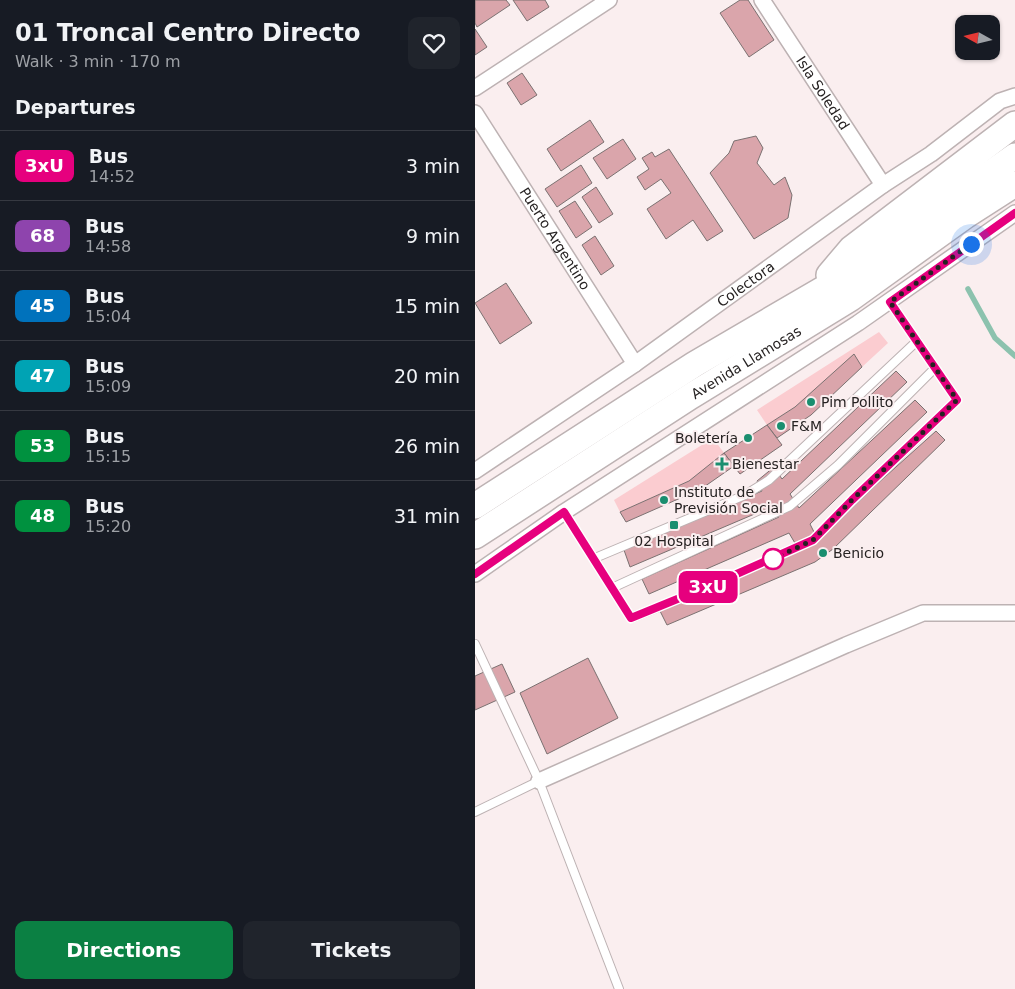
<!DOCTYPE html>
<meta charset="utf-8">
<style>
body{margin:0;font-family:"DejaVu Sans",sans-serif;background:#20242c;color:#f1f3f6;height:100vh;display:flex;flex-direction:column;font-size:19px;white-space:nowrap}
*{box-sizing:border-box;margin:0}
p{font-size:16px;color:#9ea1a6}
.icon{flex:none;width:28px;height:28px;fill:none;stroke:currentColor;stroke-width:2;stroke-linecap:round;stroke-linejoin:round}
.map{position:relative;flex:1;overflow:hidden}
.details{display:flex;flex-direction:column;background:#171b24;width:475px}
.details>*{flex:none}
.badge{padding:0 10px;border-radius:8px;font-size:18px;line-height:32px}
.needle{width:32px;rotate:278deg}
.buttons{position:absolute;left:480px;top:15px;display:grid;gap:10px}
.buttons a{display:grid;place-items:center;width:45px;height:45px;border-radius:10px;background:#171b24;box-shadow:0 1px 4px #0004;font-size:25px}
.you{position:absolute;width:25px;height:25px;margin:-12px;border:4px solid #fff;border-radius:50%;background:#1a73e8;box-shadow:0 0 0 8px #1a73e833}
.map>.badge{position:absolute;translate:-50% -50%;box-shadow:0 0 0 2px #fff}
h2{padding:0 15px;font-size:19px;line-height:45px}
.round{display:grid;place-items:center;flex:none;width:52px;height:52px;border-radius:10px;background:#20242c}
.headline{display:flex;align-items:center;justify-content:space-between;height:85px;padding:0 15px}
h1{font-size:24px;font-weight:700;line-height:38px}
.button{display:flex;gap:10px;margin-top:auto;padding:10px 15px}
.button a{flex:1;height:58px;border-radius:10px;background:#0b8043;color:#fff;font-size:20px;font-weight:700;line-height:58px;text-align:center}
.button a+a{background:#20242c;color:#f1f3f6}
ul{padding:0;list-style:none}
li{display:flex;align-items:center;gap:15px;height:70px;padding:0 15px;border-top:1px solid #363941}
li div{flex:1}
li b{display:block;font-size:19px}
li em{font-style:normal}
li .badge{min-width:55px;font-weight:700;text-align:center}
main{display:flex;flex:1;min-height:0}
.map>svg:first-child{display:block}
</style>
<main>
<section class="details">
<div class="headline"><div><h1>01 Troncal Centro Directo</h1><p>Walk · 3 min · 170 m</p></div><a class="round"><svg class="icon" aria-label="heart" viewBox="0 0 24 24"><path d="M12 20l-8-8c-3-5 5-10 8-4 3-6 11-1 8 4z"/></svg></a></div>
<h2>Departures</h2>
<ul>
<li><span class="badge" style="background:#e6007e;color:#fff">3xU</span><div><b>Bus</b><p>14:52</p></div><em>3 min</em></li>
<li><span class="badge" style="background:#8e44ad;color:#fff">68</span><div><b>Bus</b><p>14:58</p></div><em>9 min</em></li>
<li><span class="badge" style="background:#0072bc;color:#fff">45</span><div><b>Bus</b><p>15:04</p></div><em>15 min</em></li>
<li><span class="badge" style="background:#00a3b4;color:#fff">47</span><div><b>Bus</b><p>15:09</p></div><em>20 min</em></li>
<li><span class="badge" style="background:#00913f;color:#fff">53</span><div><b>Bus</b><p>15:15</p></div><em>26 min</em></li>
<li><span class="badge" style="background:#00913f;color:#fff">48</span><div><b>Bus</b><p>15:20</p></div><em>31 min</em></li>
</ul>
<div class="button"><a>Directions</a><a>Tickets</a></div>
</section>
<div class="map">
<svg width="540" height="989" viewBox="0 0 540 989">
<rect width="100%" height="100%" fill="#faeeef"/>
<g fill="#fbccd0">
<polygon points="404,332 413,343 387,367 379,355 320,407 292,425 282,410"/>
<polygon points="238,438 249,453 214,481 145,512 139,500"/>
</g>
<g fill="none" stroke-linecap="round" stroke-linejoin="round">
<polyline stroke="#8cc2ae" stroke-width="5.5" points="493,289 520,338 540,356"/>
</g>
<g fill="#daa5ab" stroke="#7b7171">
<polygon points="0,0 31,0 35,5 2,27 0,23"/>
<polygon points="38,0 70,0 74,7 52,21"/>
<polygon points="265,0 273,0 299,40 274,57 245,13"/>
<polygon points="0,29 12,47 0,55"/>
<polygon points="47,73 62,95 46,105 32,83"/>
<polygon points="115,120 129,142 86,171 72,149"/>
<polygon points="281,136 288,148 282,163 299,185 310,177 317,195 313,218 279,239 235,173 254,153 259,141"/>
<polygon points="148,139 161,159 132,179 118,158"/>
<polygon points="194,149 248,231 232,241 218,220 191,239 172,209 196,193 186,179 170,190 162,177 174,169 167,158 177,152 180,157"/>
<polygon points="106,165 117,183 82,207 70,189"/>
<polygon points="121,187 138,214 124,223 107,197"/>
<polygon points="100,201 117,227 101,238 84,211"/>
<polygon points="120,236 139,266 126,275 107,245"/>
<polygon points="31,283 57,323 25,344 0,303"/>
<polygon points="379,354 387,367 336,415 302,438 292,425 320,407"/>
<polygon points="421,371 432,382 315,494 324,508 440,400 452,412 335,524 342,538 461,431 470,440 358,549 340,562 192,625 185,611 324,550 314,533 174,594 167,579 304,517 296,507 155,567 149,550 287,491 282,481 299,467 307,479"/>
<polygon points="292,425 307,445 265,474 249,453"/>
<polygon points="249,453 259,466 226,489 151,522 145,512 214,481"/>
<polygon points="113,658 143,718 72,754 45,693"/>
<polygon points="27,664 40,692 0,710 0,676"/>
</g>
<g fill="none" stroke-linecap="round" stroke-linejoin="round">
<defs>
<g id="service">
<polyline points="89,512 156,618 224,591 338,540 482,400 415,302"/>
<polyline points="120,558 270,495 294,480 442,341"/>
<polyline points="137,588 315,506 363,465 460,368"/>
<polyline points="0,644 64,781 0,812"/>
<polyline points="64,781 144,989"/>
</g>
<g id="minor">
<path id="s1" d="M287,0L408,185"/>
<polyline points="0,88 134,0"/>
<path id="s2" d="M0,113L160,364"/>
<path id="s3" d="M0,471L160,364L408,185L456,154L525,101L540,96"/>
<polyline points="0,574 89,512 383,323 540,213"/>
<polyline points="64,781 371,645 448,613 540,613"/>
</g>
<g id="trunk">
<polyline points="354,275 376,249 540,124"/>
<polyline points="0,506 220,364 362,281 540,156"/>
<path id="s4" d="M0,536L216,396L376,298L490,216L540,184"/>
</g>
</defs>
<use href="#service" stroke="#bdb2b3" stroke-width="10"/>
<use href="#minor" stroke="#bdb2b3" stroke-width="18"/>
<use href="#trunk" stroke="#bdb2b3" stroke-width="28"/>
<use href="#service" stroke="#fff" stroke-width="8"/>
<use href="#minor" stroke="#fff" stroke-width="15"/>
<use href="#trunk" stroke="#fff" stroke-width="25"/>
</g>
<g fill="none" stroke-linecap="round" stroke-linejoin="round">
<defs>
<polyline id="line" points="0,574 89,512 156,618 239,584 338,540 377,500 482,400 415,302 540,213"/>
</defs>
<use href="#line" stroke="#fff" stroke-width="11"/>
<use href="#line" stroke="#e6007e" stroke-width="8"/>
<polyline stroke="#262222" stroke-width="5" stroke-dasharray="0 9" points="298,559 338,540 377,500 482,400 415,302 496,244"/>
</g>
<g fill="#1a8e6f" stroke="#faeeef" stroke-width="2">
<circle cx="336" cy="402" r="5"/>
<circle cx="306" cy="426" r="5"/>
<circle cx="273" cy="438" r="5"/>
<path d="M244.5 456.5h5v5h5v5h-5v5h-5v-5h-5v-5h5z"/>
<circle cx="189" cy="500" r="5"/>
<rect x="194" y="520" width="10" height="10" rx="2.5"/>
<circle cx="348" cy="553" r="5"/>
</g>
<circle fill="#fff" stroke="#e6007e" stroke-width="2.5" cx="298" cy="559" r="10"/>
<g text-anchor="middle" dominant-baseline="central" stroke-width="4" stroke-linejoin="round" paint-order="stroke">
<g font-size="14" fill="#262222" stroke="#faeeef">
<text stroke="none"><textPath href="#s1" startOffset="111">Isla Soledad</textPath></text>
<text stroke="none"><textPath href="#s2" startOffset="149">Puerto Argentino</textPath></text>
<text stroke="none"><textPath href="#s3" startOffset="329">Colectora</textPath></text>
<text stroke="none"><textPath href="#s4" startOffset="322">Avenida Llamosas</textPath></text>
</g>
<g font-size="14" fill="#262222" stroke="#faeeef" text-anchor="start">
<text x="346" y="402">Pim Pollito</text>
<text x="316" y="426">F&amp;M</text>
<text x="263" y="438" text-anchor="end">Boletería</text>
<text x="257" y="464">Bienestar</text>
<text x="199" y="492">Instituto de<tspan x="199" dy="16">Previsión Social</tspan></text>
<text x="199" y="541" text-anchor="middle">02 Hospital</text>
<text x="358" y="553">Benicio</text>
</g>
</g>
</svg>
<div class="buttons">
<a><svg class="needle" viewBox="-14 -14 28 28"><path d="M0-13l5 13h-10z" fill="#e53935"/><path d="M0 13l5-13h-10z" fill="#9ea1a6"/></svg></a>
</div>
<div class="you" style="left:496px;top:244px"></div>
<b class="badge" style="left:233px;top:587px;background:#e6007e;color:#fff">3xU</b>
</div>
</main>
